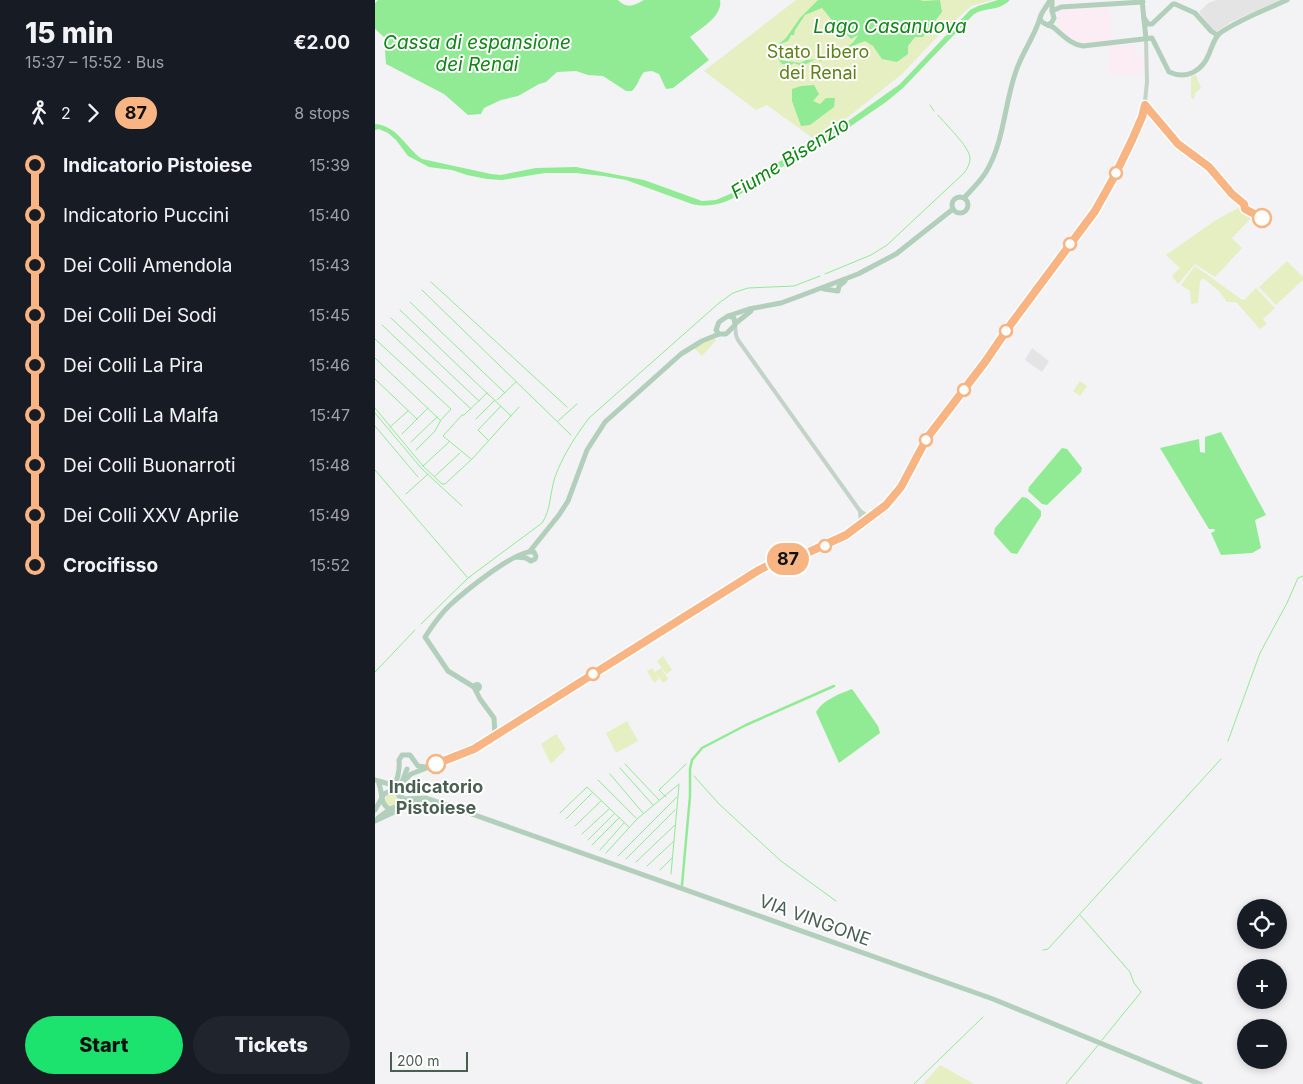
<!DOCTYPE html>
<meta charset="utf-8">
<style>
body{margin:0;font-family:Inter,sans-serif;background:#20242c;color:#f1f3f6;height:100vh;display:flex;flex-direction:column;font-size:19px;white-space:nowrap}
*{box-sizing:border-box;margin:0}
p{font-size:16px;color:#9ea1a6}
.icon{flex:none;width:28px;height:28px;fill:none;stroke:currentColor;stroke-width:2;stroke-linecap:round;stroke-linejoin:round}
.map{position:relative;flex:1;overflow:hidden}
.drawer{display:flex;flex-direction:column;background:#171b24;width:375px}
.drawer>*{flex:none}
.badge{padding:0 10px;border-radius:16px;font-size:18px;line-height:32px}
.tools{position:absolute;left:862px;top:899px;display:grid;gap:10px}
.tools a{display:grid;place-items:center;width:50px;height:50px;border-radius:50%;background:#171b24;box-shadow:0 2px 8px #0003;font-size:25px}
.scale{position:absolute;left:15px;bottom:12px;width:78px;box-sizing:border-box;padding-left:5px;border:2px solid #495f50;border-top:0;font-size:14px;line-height:18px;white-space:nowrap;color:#495f50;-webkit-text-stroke:4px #fff;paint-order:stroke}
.map>.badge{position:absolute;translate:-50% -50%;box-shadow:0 0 0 2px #fff}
.legs{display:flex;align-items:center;gap:8px;height:55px;padding:0 25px;font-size:16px}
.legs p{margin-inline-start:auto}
.head{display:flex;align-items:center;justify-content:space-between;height:85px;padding:0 25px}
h1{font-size:28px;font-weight:800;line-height:38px}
.primary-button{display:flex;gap:10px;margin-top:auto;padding:10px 25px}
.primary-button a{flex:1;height:58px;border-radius:30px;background:#1ce36d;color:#111;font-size:20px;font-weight:800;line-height:58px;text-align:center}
.primary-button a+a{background:#20242c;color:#f1f3f6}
ul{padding:0 25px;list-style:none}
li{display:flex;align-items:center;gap:18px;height:50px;font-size:19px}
li i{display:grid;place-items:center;width:8px;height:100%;margin:0 6px;background:currentColor}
li i::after{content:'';width:12px;height:12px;margin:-6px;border:4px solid;border-radius:50%;background:#171b24}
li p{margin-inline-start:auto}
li:first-child i{background:linear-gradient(#0000 50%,currentColor 0)}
li:last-child i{background:linear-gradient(currentColor 50%,#0000 0)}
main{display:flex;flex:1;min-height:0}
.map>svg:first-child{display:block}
</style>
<main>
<section class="drawer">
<div class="head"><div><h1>15 min</h1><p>15:37 – 15:52 · Bus</p></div><b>€2.00</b></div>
<div class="legs"><svg class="icon" aria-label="walk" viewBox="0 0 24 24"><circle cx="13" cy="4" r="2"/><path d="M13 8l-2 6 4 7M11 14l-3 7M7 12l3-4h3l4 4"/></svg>2<svg class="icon" aria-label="forward" viewBox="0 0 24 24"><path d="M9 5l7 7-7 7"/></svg><b class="badge" style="background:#f8b482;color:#111">87</b><p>8 stops</p></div>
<ul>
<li><i style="color:#f8b482"></i><b>Indicatorio Pistoiese</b><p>15:39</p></li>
<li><i style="color:#f8b482"></i><span>Indicatorio Puccini</span><p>15:40</p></li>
<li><i style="color:#f8b482"></i><span>Dei Colli Amendola</span><p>15:43</p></li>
<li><i style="color:#f8b482"></i><span>Dei Colli Dei Sodi</span><p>15:45</p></li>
<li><i style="color:#f8b482"></i><span>Dei Colli La Pira</span><p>15:46</p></li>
<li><i style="color:#f8b482"></i><span>Dei Colli La Malfa</span><p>15:47</p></li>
<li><i style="color:#f8b482"></i><span>Dei Colli Buonarroti</span><p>15:48</p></li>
<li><i style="color:#f8b482"></i><span>Dei Colli XXV Aprile</span><p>15:49</p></li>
<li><i style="color:#f8b482"></i><b>Crocifisso</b><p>15:52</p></li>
</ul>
<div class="primary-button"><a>Start</a><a>Tickets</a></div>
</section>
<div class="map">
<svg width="928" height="1084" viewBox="0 0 928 1084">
<rect width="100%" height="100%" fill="#f3f2f4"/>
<g fill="#fcedf4">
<polygon points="734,6 738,41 706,43 692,38 683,28 683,10"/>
<polygon points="760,44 760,56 770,55 771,73 735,74 734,45"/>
</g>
<g fill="#e4e4e5">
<polygon points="842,0 905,0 856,22 840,33 824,12 833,3"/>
<polygon points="657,348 674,361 667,372 650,360"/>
</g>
<g fill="#e5efc2">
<polygon points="421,0 618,0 596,6 561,38 527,74 463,125 439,139 392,105 381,110 329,71"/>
<polygon points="821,75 826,88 820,93 819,100 816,97 816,76"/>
<polygon points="867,206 879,215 857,238 867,248 840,277 820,264 803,284 797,276 805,268 791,255 841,220"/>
<polygon points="912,261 928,277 928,280 901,305 884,287"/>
<polygon points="820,266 866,299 869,300 881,288 900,308 888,319 892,324 885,329 861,302 852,302 844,291 828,278 825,281 823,303 816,304 815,291 806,285"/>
<polygon points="339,338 341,340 327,356 319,348"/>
<polygon points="705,381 712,386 705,396 698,391"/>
<polygon points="288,656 297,670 291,674 282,661"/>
<polygon points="277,668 280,672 286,668 293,679 288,683 281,673 284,679 279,683 272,671"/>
<polygon points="252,721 263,741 241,753 231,733"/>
<polygon points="181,734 191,749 176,764 166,744"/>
<circle cx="16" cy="800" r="6"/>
<polygon points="565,1065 599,1084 548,1084"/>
</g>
<g fill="#90eb94" fill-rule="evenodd">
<path d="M3,0H243C251,9 259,6 269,0H345C348,16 326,28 315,37L334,60L298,88L291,89L284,74L277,71L269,72C264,78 263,85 257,91H251L228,76L213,75L201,71L182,72L171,82L164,84L143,96L126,100L109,108L106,114L93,115L69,94L11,64L9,37L0,29V3Z"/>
<path d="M443,0H545L548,1L565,0L567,12L548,37H540L533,46V54L522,62L507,59L498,46L490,41L450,57L446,61L441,59L427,66L419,63L416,65L407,64L398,52L391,50L393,47L395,46L396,48L398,49L411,38L425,18ZM447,8L460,24L476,39L483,35C478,46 468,50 456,51L446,59L431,60L425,63L405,60L400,51L408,43L413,41L416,35H419L420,30L430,15Z"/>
<path d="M623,0H635C621,13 610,6 598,15L528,88L511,102L457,139L448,142C429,154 410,165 391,177C368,192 348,211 317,204L251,180L228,176L201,173H170L127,180L112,179L92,175L77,170L54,167L33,156L21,140L13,133L4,129L0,130V124C23,126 30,147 47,159L116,174L126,175L161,168L201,167L269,180L327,201L341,200L364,190L393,168L459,131L525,84L595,10L603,6Z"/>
<polygon points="439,85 444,94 438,101 445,104 451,98 460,98 459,107 435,125 426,126 417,101 417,89 426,86"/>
<polygon points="846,432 891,515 880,520 886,548 877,553 846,555 836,533 840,531 839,529 834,529 785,448 824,439 825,452 830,453 830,437"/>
<polygon points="687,448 692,449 707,468 706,472 672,505 667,504 653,491 654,487"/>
<polygon points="647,497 652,498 666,511 666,516 642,554 636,553 619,534 620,528"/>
<path d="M477,689L503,726L505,733L464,763L441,712C448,700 464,694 477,689Z"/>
</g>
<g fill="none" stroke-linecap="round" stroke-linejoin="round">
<g stroke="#90eb94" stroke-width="1">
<polyline points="555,105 559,111"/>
<path d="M450,274L496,255L512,245L589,173C592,169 595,164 595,158C594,146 571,125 563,115"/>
<polyline points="56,282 192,407"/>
<polyline points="47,290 196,435"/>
<polyline points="35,302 130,393"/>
<polyline points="25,310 136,416"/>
<polyline points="16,318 104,401"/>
<polyline points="7,325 96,409"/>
<polyline points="0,339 76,409 66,420 60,431 41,450"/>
<polyline points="0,358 65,420"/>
<polyline points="0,379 42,419"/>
<polyline points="122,400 141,382"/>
<polyline points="0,408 48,466 67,484 70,484 98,458 144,407"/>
<polyline points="0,413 47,469 87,506"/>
<polyline points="101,419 120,400"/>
<polyline points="183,421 202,404"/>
<polyline points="0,426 43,477"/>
<polyline points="15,427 33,411"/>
<polyline points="27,434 53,408"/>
<polyline points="113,440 103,430 126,406"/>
<polyline points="36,442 62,417"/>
<polyline points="96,459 68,436 87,415 89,415 112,393"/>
<polyline points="48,466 74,442"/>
<polyline points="0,470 92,577"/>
<polyline points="60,476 85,453"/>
<polyline points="31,494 53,474"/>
<path d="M46,624L93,578L167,523C176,510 175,492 180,477C188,455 200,437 214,418L344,303L358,293L373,288L419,286L445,276"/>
<polyline points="0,672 40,630"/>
<polyline points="853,741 885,653 912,603 923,578 928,576"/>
<polyline points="250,764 284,800"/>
<polyline points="245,768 278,805"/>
<polyline points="235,774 268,813"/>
<polyline points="319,776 344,804 406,861 461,901"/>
<polyline points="223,780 261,818"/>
<polyline points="291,797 284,790 311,764"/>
<polyline points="185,813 212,787 254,827"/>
<polyline points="191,819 217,793"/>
<polyline points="200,826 226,801"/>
<polyline points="207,834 234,809"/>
<polyline points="213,840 239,814"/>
<polyline points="217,845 244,818"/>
<polyline points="225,850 249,823"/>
<polyline points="231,853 262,819 304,784"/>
<polyline points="243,856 302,797"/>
<polyline points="251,859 300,810"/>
<polyline points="261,862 300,825"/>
<polyline points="272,866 299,841"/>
<polyline points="285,870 297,858"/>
<polyline points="296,874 304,785"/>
<polyline points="705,915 755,972 759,983 766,992 727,1040"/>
<polyline points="668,950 673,949 846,759"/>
<polyline points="539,1084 608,1017"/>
<polyline points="691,1084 724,1044"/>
</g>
<polyline stroke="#90eb94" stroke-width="2.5" points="307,885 315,796 315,769 317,760 327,748 371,725 459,686"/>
<g stroke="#c3d3c8" stroke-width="4">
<polyline points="360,325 361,335 363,340 485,511 495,518"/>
<polyline points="485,511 486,525"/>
<polyline points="120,736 384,570 450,546 471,535 511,505 526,487 552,438 610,362 635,323 672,273 715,218 738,179 757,140 769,111 772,82 771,39"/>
</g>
<g stroke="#b2cfbc" stroke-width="5">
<path d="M675,0C672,7 665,13 665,19C668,25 672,24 678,27C688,35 695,44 708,46L777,38L794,72C812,80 827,71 834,54C837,47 839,38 845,33C865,19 890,10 912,0"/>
<polyline points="767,0 771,39"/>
<polyline points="677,11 686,7 768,2"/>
<polyline points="769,18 773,24 777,24 798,4 800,4 820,13 836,31 842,35"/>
<polyline points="673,25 677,22 679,18 677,11 677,0"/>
<circle cx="585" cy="205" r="8"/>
<path d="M589,198C596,190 605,182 611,172C629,142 629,107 640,74C646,54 659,38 665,18"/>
<polyline points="449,289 463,291 464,286 470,281"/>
<polyline points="353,316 374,309 406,303 425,296 483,274 521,254 578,209"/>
<polygon points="353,316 359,318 360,325 351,334 344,334 341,330 344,322"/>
<polyline points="361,323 376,311"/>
<polyline points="155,551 184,515 193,501 212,450 230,422 306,354 327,341 344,334"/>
<circle cx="102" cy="687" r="2.5"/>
<path d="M99,687L73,671L50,637C57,626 65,615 74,606C88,593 142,548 159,552L161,556L160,559L156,561L151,558L141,557"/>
<polyline points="0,780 14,784 21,780"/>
<path d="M4,784C8,793 4,804 15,809"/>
<polyline points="26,784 36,774 96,751 120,736 119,718 105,699 100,689"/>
<path d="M17,790C22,783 25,770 24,760L27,755H35L43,766L51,767"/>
<polyline points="24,796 25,787 32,769"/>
<polyline points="0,810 9,794 15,791 21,792 29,799 51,798 66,803 618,999 825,1084"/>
<polyline points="3,818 15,809 35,801"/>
<polyline points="0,821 45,800"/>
</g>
</g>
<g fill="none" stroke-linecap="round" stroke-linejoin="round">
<defs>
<polyline id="line-1" points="61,764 99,749 384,570 394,565 432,553 471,535 511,505 526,487 552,438 610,362 636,324 720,211 738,179 757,140 767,117 770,105 803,144 834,167 857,194 869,204 870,209 887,218"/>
</defs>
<use href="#line-1" stroke="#fff" stroke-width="11"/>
<use href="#line-1" stroke="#f8b482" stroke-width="8"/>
</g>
<g fill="#fff" stroke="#f8b482" stroke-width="2.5">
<circle cx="741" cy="173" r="6"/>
<circle cx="887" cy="218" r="9"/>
<circle cx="695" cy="244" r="6"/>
<circle cx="631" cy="331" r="6"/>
<circle cx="589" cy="390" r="6"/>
<circle cx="551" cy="440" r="6"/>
<circle cx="450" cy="546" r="6"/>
<circle cx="218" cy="674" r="6"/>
<circle cx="61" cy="764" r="9"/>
</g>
<g text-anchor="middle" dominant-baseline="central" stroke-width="4" stroke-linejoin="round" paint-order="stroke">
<g font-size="18" fill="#5e8119" stroke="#fff">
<text x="443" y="51">Stato Libero<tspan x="443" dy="21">dei Renai</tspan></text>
</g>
<g font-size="18" font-weight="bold" fill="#495f50" stroke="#fff">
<text x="61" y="786">Indicatorio<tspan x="61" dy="21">Pistoiese</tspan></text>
</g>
<g font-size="18" fill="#495f50" stroke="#fff">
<text transform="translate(440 920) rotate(20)">VIA VINGONE</text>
</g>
<g font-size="19" font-style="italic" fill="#108616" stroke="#fff">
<text x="515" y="26">Lago Casanuova</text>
<text x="102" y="42">Cassa di espansione<tspan x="102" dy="22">dei Renai</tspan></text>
<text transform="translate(415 158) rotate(-32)">Fiume Bisenzio</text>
</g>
</g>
</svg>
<div class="tools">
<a><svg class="icon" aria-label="locate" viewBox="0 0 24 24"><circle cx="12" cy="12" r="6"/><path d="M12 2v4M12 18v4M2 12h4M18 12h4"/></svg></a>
<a>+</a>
<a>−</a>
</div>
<div class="scale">200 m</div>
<b class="badge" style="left:413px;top:559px;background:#f8b482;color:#111">87</b>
</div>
</main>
